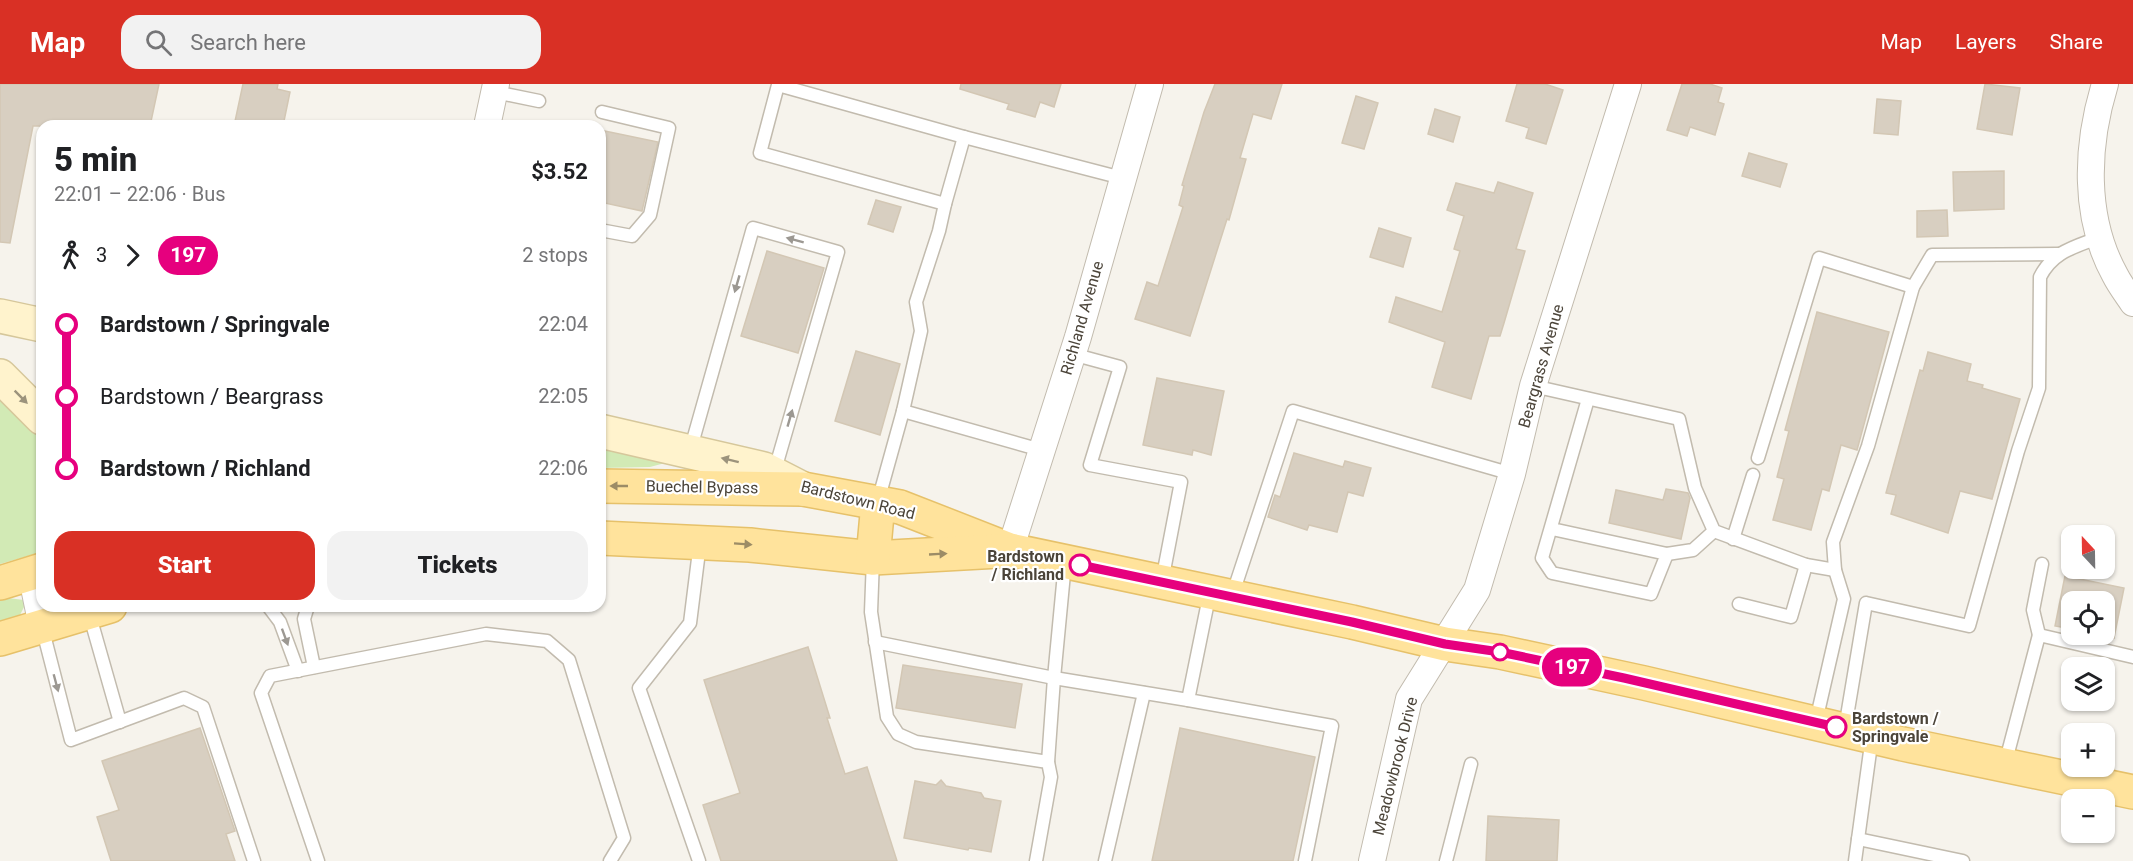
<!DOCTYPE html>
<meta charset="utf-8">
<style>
body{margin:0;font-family:Roboto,sans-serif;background:#f2f2f2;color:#202124;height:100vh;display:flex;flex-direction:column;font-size:22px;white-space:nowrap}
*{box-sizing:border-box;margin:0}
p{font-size:20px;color:#757577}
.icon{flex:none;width:33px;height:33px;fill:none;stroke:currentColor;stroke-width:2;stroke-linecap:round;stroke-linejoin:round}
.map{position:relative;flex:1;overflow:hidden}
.details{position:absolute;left:36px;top:36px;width:570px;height:492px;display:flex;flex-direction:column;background:#fff;border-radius:18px;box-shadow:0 2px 4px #0004}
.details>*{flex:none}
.badge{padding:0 12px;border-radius:20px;font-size:21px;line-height:39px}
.needle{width:39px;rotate:338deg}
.fabs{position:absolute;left:2061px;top:441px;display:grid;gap:12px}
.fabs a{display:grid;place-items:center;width:54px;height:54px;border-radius:12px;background:#fff;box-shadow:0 2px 4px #0004;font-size:30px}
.map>.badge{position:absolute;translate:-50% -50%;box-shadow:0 0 0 3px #fff}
.legs{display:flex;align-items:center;gap:9px;height:66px;padding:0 18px;font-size:20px}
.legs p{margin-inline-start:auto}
.overview{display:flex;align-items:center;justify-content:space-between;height:102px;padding:0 18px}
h1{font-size:33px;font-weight:800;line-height:45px}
.primary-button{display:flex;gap:12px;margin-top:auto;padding:12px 18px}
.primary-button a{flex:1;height:69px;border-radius:18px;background:#d93025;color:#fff;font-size:24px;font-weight:800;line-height:69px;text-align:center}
.primary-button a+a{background:#f2f2f2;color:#202124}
ul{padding:0 18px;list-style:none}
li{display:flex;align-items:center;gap:21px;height:72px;font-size:22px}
li i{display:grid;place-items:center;width:9px;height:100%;margin:0 8px;background:currentColor}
li i::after{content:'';width:15px;height:15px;margin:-8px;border:4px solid;border-radius:50%;background:#fff}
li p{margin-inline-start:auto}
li:first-child i{background:linear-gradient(#0000 50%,currentColor 0)}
li:last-child i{background:linear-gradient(currentColor 50%,#0000 0)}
header{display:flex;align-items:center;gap:36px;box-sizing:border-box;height:84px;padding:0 30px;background:#d93025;color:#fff}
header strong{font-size:28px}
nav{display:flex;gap:33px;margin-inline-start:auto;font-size:21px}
.search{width:420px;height:54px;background:#f2f2f2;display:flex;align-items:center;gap:15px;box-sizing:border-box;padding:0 21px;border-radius:18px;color:#757577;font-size:22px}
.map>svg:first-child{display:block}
</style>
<header>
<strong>Map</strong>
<div class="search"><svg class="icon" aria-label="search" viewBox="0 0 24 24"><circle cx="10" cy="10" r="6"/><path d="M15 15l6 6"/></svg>Search here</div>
<nav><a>Map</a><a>Layers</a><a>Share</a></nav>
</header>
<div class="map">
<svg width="2133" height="777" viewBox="0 0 2133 777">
<rect width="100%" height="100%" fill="#f6f3ec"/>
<g fill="#d2eab5">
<polygon points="0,306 42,348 42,468 0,480"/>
<polygon points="600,359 665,379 650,383 600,384"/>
<polygon points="0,513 24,516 25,521 20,531 0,537"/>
</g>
<g fill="#d8cfc1" stroke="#d3c7b4" stroke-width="1.5">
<polygon points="0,0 159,0 150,42 33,42 10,159 0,158"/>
<polygon points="243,0 278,0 277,5 290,8 283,42 234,42"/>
<polygon points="961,0 1061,0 1054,23 1040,18 1035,33 1007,25 1009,20 960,5"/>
<polygon points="1215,0 1282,0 1271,35 1253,30 1240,74 1246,75 1229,136 1227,135 1190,252 1135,235 1147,198 1158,202 1183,123 1179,121 1184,102 1182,101 1204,28"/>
<polygon points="1517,0 1545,0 1563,6 1546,60 1526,54 1529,44 1506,37"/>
<polygon points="1682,0 1710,0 1722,4 1718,18 1724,20 1715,51 1690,43 1687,52 1667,46"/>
<polygon points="1985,0 2020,4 2012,51 1977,45"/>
<polygon points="1356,12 1378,19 1364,65 1342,59"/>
<polygon points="1877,15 1901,17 1898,51 1874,49"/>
<polygon points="1435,25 1460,33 1453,58 1428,50"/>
<polygon points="600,46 658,58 642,127 600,118"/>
<polygon points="1749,69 1787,80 1780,103 1742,92"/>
<polygon points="2004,87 2004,125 1954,127 1953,88"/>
<polygon points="1498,98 1533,109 1516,165 1525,167 1504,239 1500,252 1489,252 1471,315 1432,303 1445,258 1389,238 1396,213 1442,228 1460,167 1454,165 1464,132 1447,126 1456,99 1494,109"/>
<polygon points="876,116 901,123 893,148 868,140"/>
<polygon points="1947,126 1948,152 1917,153 1917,127"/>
<polygon points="1379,144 1411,154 1403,183 1370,173"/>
<polygon points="767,167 824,184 798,269 741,252"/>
<polygon points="1817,228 1889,248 1857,366 1841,361 1829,407 1822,405 1811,446 1773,436 1784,395 1777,393 1789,347 1785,346"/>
<polygon points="856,267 900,280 880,351 835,337"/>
<polygon points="1928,268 1971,280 1967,297 1983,301 1982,304 2020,315 1992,415 1960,407 1948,449 1891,430 1896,411 1886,409 1920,286 1923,287"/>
<polygon points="1157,294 1224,307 1211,371 1193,366 1192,371 1143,361"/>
<polygon points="1294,369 1343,383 1345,377 1371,384 1363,412 1348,408 1337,448 1309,441 1307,446 1268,433 1275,411 1280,413"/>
<polygon points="1666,405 1688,409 1690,414 1681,455 1609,439 1616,406 1663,416"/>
<polygon points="2065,492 2124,504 2114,554 2097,550 2104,550 2104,518 2072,518 2072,545 2055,542"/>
<polygon points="808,563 830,634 827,634 845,690 867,683 897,777 721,777 703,721 740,709 704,596"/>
<polygon points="903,581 1022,600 1015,644 896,624"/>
<polygon points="200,644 235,747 226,750 235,777 111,777 97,733 119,726 102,677"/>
<polygon points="1180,644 1315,673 1293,777 1152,777"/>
<polygon points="941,696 946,702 981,709 984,714 1001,717 991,768 969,764 968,766 904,754 915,697 936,701"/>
<polygon points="1488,732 1559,736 1557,777 1486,777"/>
</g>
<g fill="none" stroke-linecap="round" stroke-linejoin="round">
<defs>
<g id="service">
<polyline points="495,8 539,17"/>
<polyline points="945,120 964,53"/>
<polyline points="600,146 632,152 650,131 669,44 602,28"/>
<polyline points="1072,270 1120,283 1090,381 1181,398 1162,497"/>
<polyline points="1533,302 1679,335 1695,404 1714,447 1806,481 1835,486"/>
<polyline points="903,327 1041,366"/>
<polyline points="690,367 753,144 838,168 774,389"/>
<polyline points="1758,374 1819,174 1913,203"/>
<polyline points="878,417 903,327 921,247 916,218 939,147 945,120 760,69 778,1 964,53 1122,94"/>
<polyline points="1552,445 1667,470 1651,510 1552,489 1542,474 1588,315"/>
<polyline points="1733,455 1753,391"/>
<polyline points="1667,470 1693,466 1714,447"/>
<polyline points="873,475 871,528 887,633 898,650 916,658 1048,678 1051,693 1036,777"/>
<polyline points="1210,508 1188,616 1332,642 1305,777"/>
<polyline points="1232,512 1293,327 1512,390"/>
<polyline points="1739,520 1791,533 1806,481"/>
<polyline points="268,522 280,538 298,587"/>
<polyline points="308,522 304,535 314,583"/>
<polyline points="89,529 120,638"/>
<polyline points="42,543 71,656 184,614 203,623 254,777"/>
<polyline points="2039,551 2033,526 2042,480"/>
<polyline points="875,558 1054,594 1188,616"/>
<polyline points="1816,637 1844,515 1835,486 1833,458 1868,362 1913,203 1932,171 2058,170"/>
<path d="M1845,644L1866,519L1969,542L2018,367L2039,304L2040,193C2053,167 2075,163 2100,153"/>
<polyline points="1048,678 1054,594 1065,479"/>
<polyline points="2005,680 2039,551 2133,573"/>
<polyline points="1858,755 1963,777"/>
<polyline points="318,777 261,609 270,592 486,550 547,557 569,576 624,754 610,777"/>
<polyline points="699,777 639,604 690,539 700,459"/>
<polyline points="1105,777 1144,609"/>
<polyline points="1446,777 1471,680"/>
<polyline points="1855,777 1872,653"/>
</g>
<g id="minor">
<path d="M2105,0C2086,62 2083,133 2115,191C2120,201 2127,210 2133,219"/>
<polyline points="487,42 496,0"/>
<polyline points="1010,466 1078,253 1150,0"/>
<polyline points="31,489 42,542"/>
<polyline points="1372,777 1409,615 1477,506 1512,390 1533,302 1628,0"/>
</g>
<g id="secondary">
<polyline points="0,232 42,241"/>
<polyline points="0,292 42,334"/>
<polyline points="600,347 764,385 803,405"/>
</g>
<g id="primary">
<polyline points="600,402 803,405 900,423 1010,466 1352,538 1445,560 1500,568 1644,599 1903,660 2133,708"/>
<polyline points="600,454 750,461 873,474 999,467"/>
<polyline points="873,474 878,419"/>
<polyline points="0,499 42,486"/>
<polyline points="0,555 110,522"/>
</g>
</defs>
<use href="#service" stroke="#c2bbae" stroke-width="15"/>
<use href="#minor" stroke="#c2bbae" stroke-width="28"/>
<use href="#secondary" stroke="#d6c79b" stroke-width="36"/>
<use href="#primary" stroke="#e6c16a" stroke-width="36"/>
<use href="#service" stroke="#fff" stroke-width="12"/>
<use href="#minor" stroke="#fff" stroke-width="26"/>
<use href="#secondary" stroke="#fff3cd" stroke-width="33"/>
<use href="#primary" stroke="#ffe39c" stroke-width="33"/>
</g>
<defs><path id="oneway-solid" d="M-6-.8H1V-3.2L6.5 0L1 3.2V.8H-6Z" transform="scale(1.5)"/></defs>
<g fill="#9c9892">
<use href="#oneway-solid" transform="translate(795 156) rotate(-165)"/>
<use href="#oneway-solid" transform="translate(737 200) rotate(106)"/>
<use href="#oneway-solid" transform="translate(790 334) rotate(-74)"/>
<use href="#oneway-solid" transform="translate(285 553) rotate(70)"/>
<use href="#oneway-solid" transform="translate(56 599) rotate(75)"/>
</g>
<g fill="#9c937c">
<use href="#oneway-solid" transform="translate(21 313) rotate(45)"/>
<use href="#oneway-solid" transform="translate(730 376) rotate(-166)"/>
</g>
<g fill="#9c8c66">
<use href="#oneway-solid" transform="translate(619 402) rotate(180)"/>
<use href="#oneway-solid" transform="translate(743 460) rotate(4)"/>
<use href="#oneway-solid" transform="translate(938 470) rotate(-3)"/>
</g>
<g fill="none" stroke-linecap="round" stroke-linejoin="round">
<defs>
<polyline id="line-1" points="1080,481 1352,538 1445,560 1500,568 1624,594 1836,643"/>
</defs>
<use href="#line-1" stroke="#fff" stroke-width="14"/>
<use href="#line-1" stroke="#e6007e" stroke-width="9"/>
</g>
<g fill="#fff" stroke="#e6007e" stroke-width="3">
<circle cx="1080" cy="481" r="10"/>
<circle cx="1500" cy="568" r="8"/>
<circle cx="1836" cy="643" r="10"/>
</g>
<g text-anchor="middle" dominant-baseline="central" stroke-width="4.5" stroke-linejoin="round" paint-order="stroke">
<g font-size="16" fill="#4b4439" stroke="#fff">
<text transform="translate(1082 234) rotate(-74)">Richland Avenue</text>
<text transform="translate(1541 282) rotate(-74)">Beargrass Avenue</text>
<text transform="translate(702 403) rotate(1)">Buechel Bypass</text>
<text transform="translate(858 416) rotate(14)">Bardstown Road</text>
<text transform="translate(1395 682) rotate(-76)">Meadowbrook Drive</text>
</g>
<g font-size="16" font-weight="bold" fill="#4b4439" stroke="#fff" text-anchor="end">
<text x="1064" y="472">Bardstown<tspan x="1064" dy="18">/ Richland</tspan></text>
<text x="1852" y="634" text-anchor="start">Bardstown /<tspan x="1852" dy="18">Springvale</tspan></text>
</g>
</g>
</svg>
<div class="fabs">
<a><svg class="needle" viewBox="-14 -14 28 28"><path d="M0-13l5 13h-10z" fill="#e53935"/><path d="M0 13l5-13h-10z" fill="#757577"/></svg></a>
<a><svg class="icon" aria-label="locate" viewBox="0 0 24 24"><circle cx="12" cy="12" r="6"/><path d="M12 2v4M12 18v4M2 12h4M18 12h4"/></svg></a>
<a><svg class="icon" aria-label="layers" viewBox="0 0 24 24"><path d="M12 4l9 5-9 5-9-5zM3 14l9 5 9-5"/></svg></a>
<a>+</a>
<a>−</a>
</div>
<b class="badge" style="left:1572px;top:583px;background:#e6007e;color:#fff">197</b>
<section class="details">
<div class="overview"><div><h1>5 min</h1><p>22:01 – 22:06 · Bus</p></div><b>$3.52</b></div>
<div class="legs"><svg class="icon" aria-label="walk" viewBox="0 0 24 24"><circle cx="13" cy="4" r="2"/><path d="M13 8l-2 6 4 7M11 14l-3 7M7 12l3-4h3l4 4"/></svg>3<svg class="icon" aria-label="forward" viewBox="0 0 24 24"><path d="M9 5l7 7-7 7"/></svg><b class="badge" style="background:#e6007e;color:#fff">197</b><p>2 stops</p></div>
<ul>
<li><i style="color:#e6007e"></i><b>Bardstown / Springvale</b><p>22:04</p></li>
<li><i style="color:#e6007e"></i><span>Bardstown / Beargrass</span><p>22:05</p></li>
<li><i style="color:#e6007e"></i><b>Bardstown / Richland</b><p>22:06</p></li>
</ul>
<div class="primary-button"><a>Start</a><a>Tickets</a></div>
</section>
</div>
